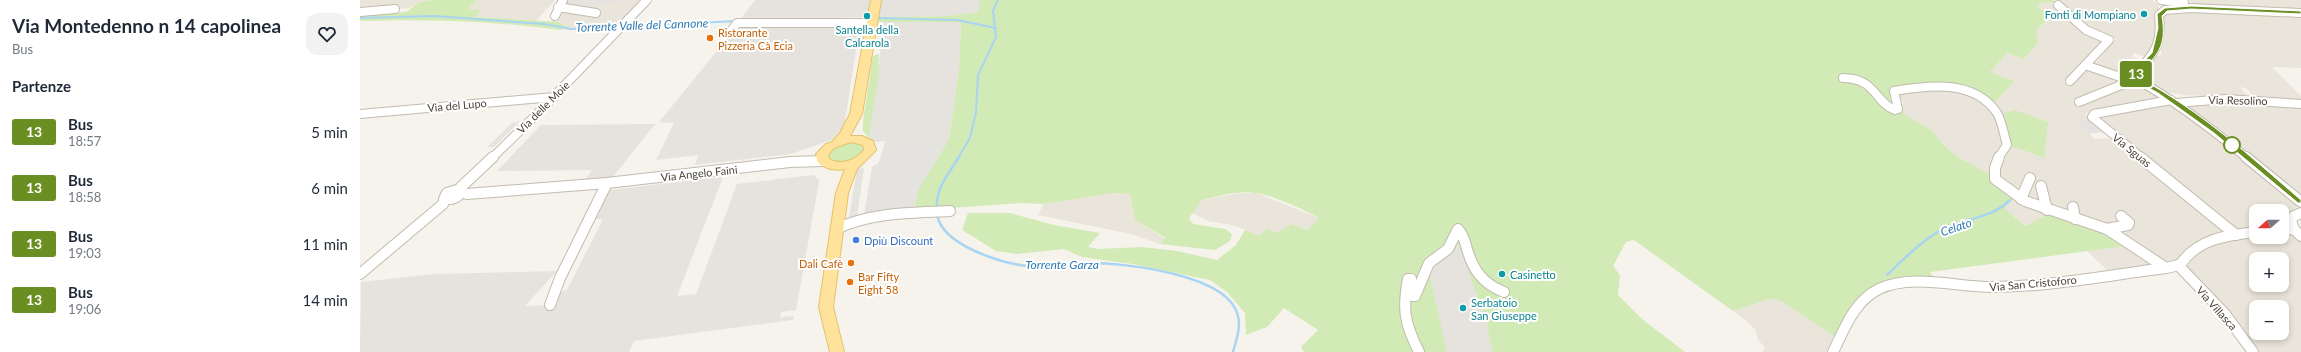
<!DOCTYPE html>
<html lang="it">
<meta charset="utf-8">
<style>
body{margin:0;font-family:Lato,sans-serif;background:#f2f2f3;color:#1f2937;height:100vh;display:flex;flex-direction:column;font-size:15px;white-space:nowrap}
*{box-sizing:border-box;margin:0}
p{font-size:13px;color:#747a83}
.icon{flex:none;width:22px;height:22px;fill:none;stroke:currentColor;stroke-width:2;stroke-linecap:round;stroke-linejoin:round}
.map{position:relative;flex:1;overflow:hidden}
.side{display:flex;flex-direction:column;background:#fff;width:360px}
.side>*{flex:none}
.badge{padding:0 8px;border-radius:3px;font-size:14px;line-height:26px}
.needle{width:26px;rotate:250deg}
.buttons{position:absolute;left:1889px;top:204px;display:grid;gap:8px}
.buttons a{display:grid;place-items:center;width:40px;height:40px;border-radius:8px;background:#fff;box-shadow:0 2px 6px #0003;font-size:20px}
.map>.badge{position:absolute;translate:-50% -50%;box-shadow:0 0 0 2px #fff}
h2{padding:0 12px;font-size:15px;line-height:36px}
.round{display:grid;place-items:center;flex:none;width:42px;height:42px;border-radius:12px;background:#f2f2f3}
.headline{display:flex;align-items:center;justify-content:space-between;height:68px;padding:0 12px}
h1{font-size:19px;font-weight:700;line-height:30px}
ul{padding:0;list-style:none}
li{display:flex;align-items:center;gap:12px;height:56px;padding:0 12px}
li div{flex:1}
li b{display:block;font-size:15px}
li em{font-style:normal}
li .badge{min-width:44px;font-weight:700;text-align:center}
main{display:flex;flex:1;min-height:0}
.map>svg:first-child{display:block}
</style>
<main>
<section class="side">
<div class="headline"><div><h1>Via Montedenno n 14 capolinea</h1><p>Bus</p></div><a class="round"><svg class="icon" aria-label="heart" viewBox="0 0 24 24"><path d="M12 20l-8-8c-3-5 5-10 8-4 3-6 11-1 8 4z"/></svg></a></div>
<h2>Partenze</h2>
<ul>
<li><span class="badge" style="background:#6b8e23;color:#fff">13</span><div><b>Bus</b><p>18:57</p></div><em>5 min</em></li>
<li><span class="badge" style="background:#6b8e23;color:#fff">13</span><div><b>Bus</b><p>18:58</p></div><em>6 min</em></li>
<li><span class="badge" style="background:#6b8e23;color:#fff">13</span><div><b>Bus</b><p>19:03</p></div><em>11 min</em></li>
<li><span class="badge" style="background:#6b8e23;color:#fff">13</span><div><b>Bus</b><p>19:06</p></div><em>14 min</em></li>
</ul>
</section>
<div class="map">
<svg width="1941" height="352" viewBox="0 0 1941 352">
<rect width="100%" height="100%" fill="#f6f3ec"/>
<g fill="#eae5da" fill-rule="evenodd">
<polygon points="0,0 72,0 60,2 50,8 0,11"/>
<polygon points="117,0 195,0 176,21 114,17 121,10 107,10"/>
<polygon points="267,0 282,0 258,26 209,28 199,22 191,22 196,17 199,8 236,15 240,12 234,9 237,4 265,2"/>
<polygon points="1698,0 1793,0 1799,6 1799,26 1789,58 1774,53 1772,57 1778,59 1768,78 1733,67 1756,39 1730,32"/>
<polygon points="1828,0 1941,0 1941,11 1836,7"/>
<polygon points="1696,2 1726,31 1746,40 1727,67 1773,81 1807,98 1724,114 1730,118 1715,122 1735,139 1753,138 1871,233 1819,262 1808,265 1666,198 1640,180 1637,168 1649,145 1684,158 1632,105 1653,81 1630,72 1647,53 1664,59 1675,47 1676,30 1692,18 1677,6 1679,3"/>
<polygon points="1817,11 1941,13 1941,68 1912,67 1941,96 1941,102 1895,98 1886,88 1880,87 1889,98 1823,95 1805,92 1780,79 1777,74 1796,56 1801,55 1802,12"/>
<polygon points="1590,88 1617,98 1632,111 1644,142 1633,176 1598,157 1583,145 1573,131 1545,115 1542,108 1543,103 1538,93"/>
<polygon points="1859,101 1941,104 1941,201 1937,201 1937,206 1930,214 1922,216 1922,211 1896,211 1896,230 1878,232 1738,117 1811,102 1875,149 1883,147 1825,105"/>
<polygon points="754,193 770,194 775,220 806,239 800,244 771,234 678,215 684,204"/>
<polygon points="878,193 896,193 959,218 949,230 931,224 917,233 899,236 876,226 848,221 832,213 842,200"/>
<polygon points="1657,197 1692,212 1667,226 1646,210 1646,205"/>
<path d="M1922,233L1933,235L1941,240V352H1896L1823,266L1837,247L1868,238L1922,237ZM1896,259H1922V285H1896ZM1896,307H1922V333H1896Z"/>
<polygon points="1773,245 1797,264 1747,270 1726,250"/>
<polygon points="1409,299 1421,301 1474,336 1466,352 1402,352 1405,347 1398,340 1396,331 1389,323 1373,311"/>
</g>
<g fill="#e6e2dd">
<polygon points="205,0 267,0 265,2 237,4 234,9 201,6"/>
<polygon points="395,0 510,0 508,15 503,17 380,20"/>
<polygon points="521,0 620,0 619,12 588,16 519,17"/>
<polygon points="524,22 601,22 599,70 589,139 558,190 512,167 519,163 525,141 515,142 509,138 523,31 527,30 528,26 523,26"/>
<polygon points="379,24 500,25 484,127 471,140 431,154 335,165 338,155 296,160 314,123 299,122"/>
<polygon points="295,124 253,177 226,179 232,170 137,171 181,125"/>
<polygon points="453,175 458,179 459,182 436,310 421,312 420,317 434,316 433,320 274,341 269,352 0,352 1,282 74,274 197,271 165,306 193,305 199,292 207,290 243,219 236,219 250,190 363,177 317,296 336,294 377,184"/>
<polygon points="1099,242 1126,320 1132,352 1087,352 1069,276 1074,263 1089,252"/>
</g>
<g fill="#d2eab5">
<path d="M72,0H117L108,9L121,10L115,17L199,22L209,28H204L201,30C134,21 68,19 0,21V15L46,12L60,2Z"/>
<path d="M620,0H1693L1696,2L1680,3L1677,6L1692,17L1676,30L1678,43L1664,59L1647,53L1630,72L1654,81L1635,102C1590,78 1577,83 1530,89L1531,105L1506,80V85L1525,107L1535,111L1542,108L1545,115L1573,131L1583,145L1598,157L1633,176L1634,180L1657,197L1646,205V210L1666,226L1692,212L1747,230L1773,245L1570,272L1576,282C1517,278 1504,284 1474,336L1421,301L1409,299L1373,311L1274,240L1266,242L1253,266L1260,275L1258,295L1282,319L1325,352H1132L1126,320L1098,243L1074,263L1070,276L1087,352H944L941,347L958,330L924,308L907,327L886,335L885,313L867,292L850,280L773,264L722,257L704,249L657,254L636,251L602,230L608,213H650L694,225L740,233L728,247L739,249L782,247L817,251L857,260L876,245L885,230L899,236L907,229L917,233L931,224L948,230L959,218C945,210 912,195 896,193C879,190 858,196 842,200L829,218L833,224L865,229L872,234L870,241L855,250L800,244L806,238L775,220L770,194L754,193L684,204L661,203L563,210L554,209L558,190L589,139L599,70L601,22H518L519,17L588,16L618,12Z"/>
<polygon points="519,54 518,65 520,66 509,138 503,131 503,121 513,56"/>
<polygon points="1655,110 1688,122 1684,158 1649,145 1642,114"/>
<path d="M492,142L501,144L504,150C498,161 479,166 469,158V152L476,146Z"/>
</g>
<g fill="#e5e3e0">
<polygon points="1728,119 1744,132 1729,134 1714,122"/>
<polygon points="160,121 134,147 127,147 152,123"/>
<polygon points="587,143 558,190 554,209 504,215 512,167 519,163 522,152"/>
<polygon points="504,168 497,216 489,218 497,169"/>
</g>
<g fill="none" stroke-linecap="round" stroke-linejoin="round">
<g stroke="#a9d4f2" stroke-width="2">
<polyline points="0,18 74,16 184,24 211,29 257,28"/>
<polyline points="515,18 597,20 636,28"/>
<polyline points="497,19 510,19"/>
<polyline points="264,27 376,21"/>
<polyline points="598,158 610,138 616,112 618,75 636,37 633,11 638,0"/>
</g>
<g stroke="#a9d4f2" stroke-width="2.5">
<path d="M577,209C575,189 589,173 599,157"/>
<path d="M577,214C581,245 641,263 667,266C687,268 708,263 728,263C764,263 869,274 878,316C881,328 876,341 873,352"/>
<path d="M1527,275C1545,258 1563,239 1585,228C1608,218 1632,218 1650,200"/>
</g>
<defs>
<g id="minor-far1">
<polyline points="1801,0 1824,3"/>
<polyline points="1698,5 1726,30 1749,40 1710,81"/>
<polyline points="198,7 236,13"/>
<polyline points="0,12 35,9"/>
<polyline points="195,16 203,0"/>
<polyline points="371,31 377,23 512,23"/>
<polyline points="1725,65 1772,81"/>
<path d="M1483,78C1516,78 1515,103 1535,110L1538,109L1534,91C1568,85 1614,79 1637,113C1642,121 1644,135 1647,145L1638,158"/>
<path d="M1776,79L1775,74C1795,54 1802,44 1799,15L1805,10L1831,8L1941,13"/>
<path d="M1776,79C1816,101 1852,129 1887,158"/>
<polyline points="1719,102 1776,79"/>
<polyline points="1816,103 1866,99 1941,104"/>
<polyline points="0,114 194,97"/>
<polyline points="132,158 174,117 287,0"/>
<polyline points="1782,158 1732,117 1734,114 1811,100"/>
</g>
<g id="minor">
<polyline points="1639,157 1635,168 1635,179 1665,201 1747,229 1806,268"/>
<polyline points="1780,157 1876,235"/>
<polyline points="1886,157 1941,202"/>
<polyline points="1681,186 1687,210"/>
<polyline points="101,187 133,157"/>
<path d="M97,190L101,193C97,198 91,200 84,199L87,193Z"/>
<polyline points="107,194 247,183 430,162 463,161"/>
<polyline points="1661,199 1670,178"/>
<polyline points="1713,207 1715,219"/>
<polyline points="1941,213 1934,216 1931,221 1934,229 1941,236"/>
<path d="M476,229C512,212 551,213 590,211"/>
<polyline points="1747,229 1768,225 1769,223 1761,216"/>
<polyline points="1922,230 1934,229"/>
<polyline points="1818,265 1865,314 1893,352"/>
<polyline points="0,274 83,204"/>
<polyline points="190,305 200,278 247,183"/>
<path d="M1059,352C1045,324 1042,310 1048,279H1051L1053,296H1055L1069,263L1088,249L1098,229C1103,234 1105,241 1107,249C1113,270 1123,284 1144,292"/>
<path d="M1473,352C1484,330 1494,301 1519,289C1554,273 1599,288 1636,287C1693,286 1750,275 1806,268L1820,265C1837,239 1867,235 1896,232"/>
</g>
<path id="major" d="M511,0H521L502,114L490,136H502L513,141L516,150L497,169L488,193L473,307L484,352H470L459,307L476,193L485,169C476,171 463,169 457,161L456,154L466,144L472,142L480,133L490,114ZM491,142L503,145L504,150C496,160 481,166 469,159L468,155L474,148Z"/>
</defs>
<use href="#minor-far1" stroke="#c2bbae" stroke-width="10"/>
<use href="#minor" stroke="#c2bbae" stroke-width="12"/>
<use href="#major" stroke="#e6c16a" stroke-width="2"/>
<use href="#minor-far1" stroke="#fff" stroke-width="8"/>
<use href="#minor" stroke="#fff" stroke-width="10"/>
<use href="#major" fill="#ffe39c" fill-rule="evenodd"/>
</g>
<path fill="#6b8e23" stroke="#fff" d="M1831,6L1941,11V14L1831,9L1807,11L1802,16C1807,46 1798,55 1778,75L1779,78C1840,110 1891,157 1941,200V203H1938L1854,133L1798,93L1773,79L1772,73L1792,53L1798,28L1797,14L1805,8Z"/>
<g fill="#0f9aa8" stroke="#fff" stroke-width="1.5">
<circle cx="1784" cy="14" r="4"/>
<circle cx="507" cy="16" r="4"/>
<circle cx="1142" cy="274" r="4"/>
<circle cx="1103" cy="308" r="4"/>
</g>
<g fill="#e8710a" stroke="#fff" stroke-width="1.5">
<circle cx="350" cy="38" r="4"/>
<circle cx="491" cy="263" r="4"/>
<circle cx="490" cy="282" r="4"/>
</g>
<circle fill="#fff" stroke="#6b8e23" stroke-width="2" cx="1872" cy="145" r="8"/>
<circle fill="#3f7fe0" stroke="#fff" stroke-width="1.5" cx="496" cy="240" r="4"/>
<g text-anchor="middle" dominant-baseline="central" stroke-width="4" stroke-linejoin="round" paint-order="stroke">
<g font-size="11" fill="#0d838f" stroke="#fff" text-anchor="start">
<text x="1776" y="14" text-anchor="end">Fonti di Mompiano</text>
<text x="507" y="29" text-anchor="middle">Santella della<tspan x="507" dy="13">Calcarola</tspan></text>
<text x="1150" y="274">Casinetto</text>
<text x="1111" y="302">Serbatoio<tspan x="1111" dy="13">San Giuseppe</tspan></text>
</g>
<g font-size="11" fill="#c56008" stroke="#fff" text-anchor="start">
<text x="358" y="32">Ristorante<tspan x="358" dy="13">Pizzeria Cà Ecia</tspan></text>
<text x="483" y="263" text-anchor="end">Dali Cafè</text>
<text x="498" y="276">Bar Fifty<tspan x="498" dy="13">Eight 58</tspan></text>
</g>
<g font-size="11" fill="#4b4439" stroke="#fff">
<text transform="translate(1878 100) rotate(1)">Via Resolino</text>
<text transform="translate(97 105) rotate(-5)">Via del Lupo</text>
<text transform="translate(183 107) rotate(-45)">Via delle Moie</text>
<text transform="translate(1772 150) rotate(39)">Via Sguas</text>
<text transform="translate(339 173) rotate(-6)">Via Angelo Faini</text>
<text transform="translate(1673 283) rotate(-5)">Via San Cristoforo</text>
<text transform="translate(1857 308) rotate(48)">Via Villasca</text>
</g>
<g font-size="11" fill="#366cbe" stroke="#fff" text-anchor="start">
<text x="504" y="240">Dpiù Discount</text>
</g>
<g font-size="12" font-style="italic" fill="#2e7ab2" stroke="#fff">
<text transform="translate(282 25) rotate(-2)">Torrente Valle del Cannone</text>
<text transform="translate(1596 227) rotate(-19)">Celato</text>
<text x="702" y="264">Torrente Garza</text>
</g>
</g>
</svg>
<div class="buttons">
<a><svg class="needle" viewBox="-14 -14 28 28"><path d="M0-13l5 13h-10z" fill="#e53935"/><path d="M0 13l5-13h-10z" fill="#747a83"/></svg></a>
<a>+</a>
<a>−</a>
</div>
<b class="badge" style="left:1776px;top:74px;background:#6b8e23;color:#fff">13</b>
</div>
</main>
